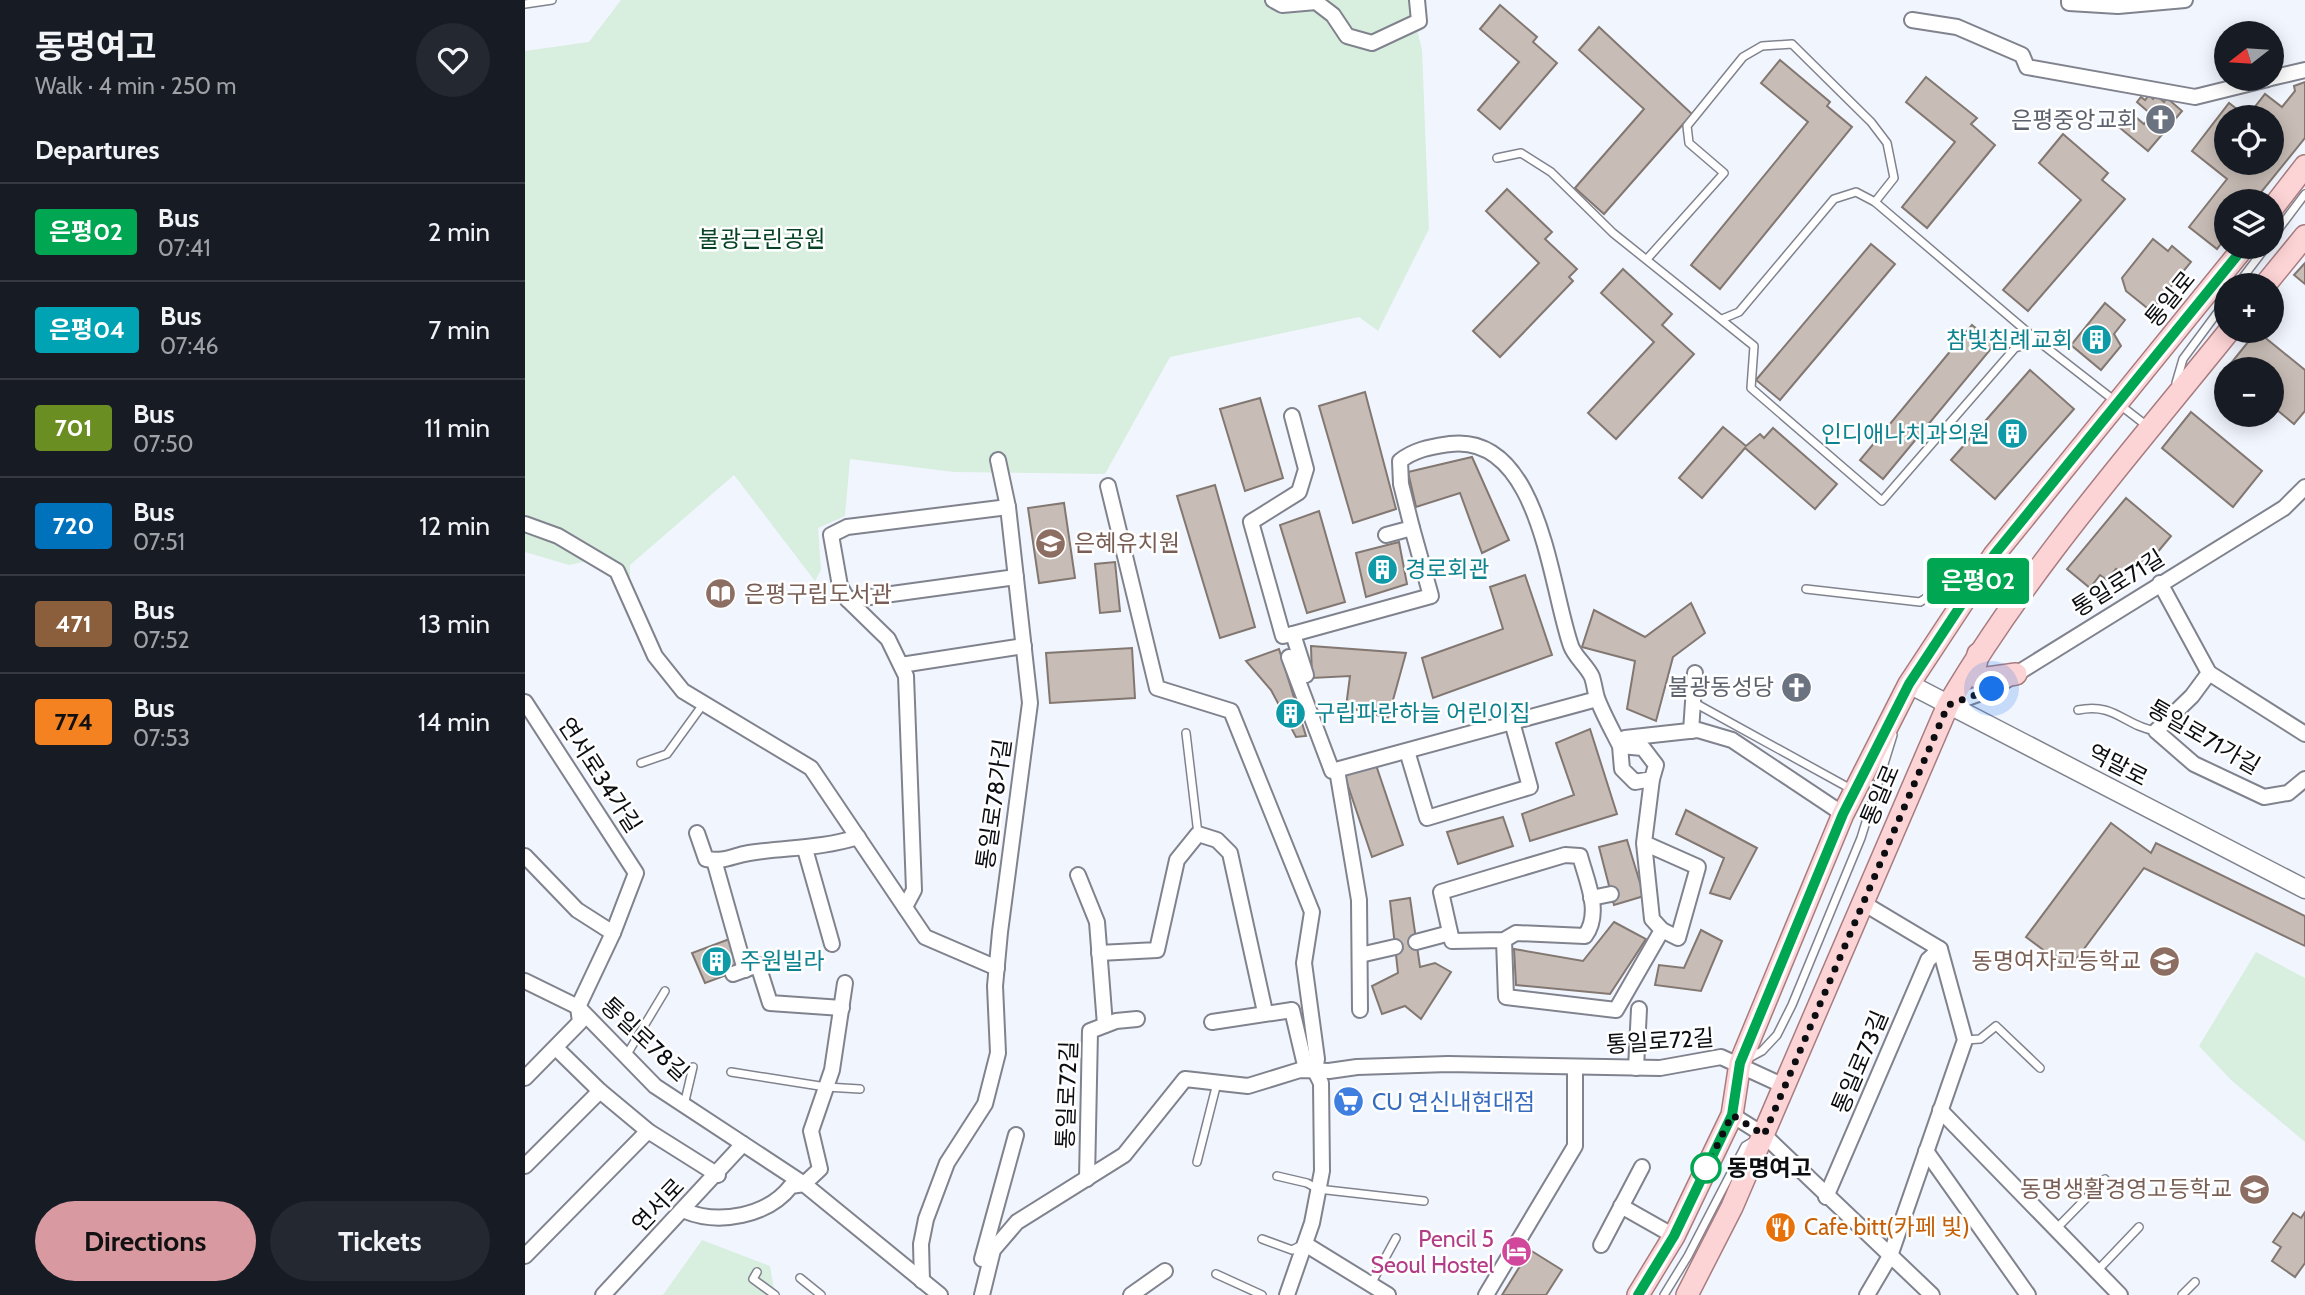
<!DOCTYPE html>
<meta charset="utf-8">
<style>
body{margin:0;font-family:Cabin,"Noto Sans KR",sans-serif;background:#242831;color:#f1f3f6;height:100vh;display:flex;flex-direction:column;font-size:26px;white-space:nowrap}
*{box-sizing:border-box;margin:0}
p{font-size:23px;color:#9ea1a6}
.icon{flex:none;width:38px;height:38px;fill:none;stroke:currentColor;stroke-width:2;stroke-linecap:round;stroke-linejoin:round}
.map{position:relative;flex:1;overflow:hidden}
.side{display:flex;flex-direction:column;background:#171b24;width:525px}
.side>*{flex:none}
.badge{padding:0 14px;border-radius:5px;font-size:24px;line-height:46px}
.needle{width:46px;rotate:253deg}
.controls{position:absolute;left:1689px;top:21px;display:grid;gap:14px}
.controls a{display:grid;place-items:center;width:70px;height:70px;border-radius:50%;background:#171b24;box-shadow:0 4px 18px #0003;font-size:35px}
.you{position:absolute;width:35px;height:35px;margin:-18px;border:5px solid #fff;border-radius:50%;background:#1a73e8;box-shadow:0 0 0 10px #1a73e833}
.map>.badge{position:absolute;translate:-50% -50%;box-shadow:0 0 0 4px #fff}
h2{padding:0 35px;font-size:26px;line-height:63px}
.round{display:grid;place-items:center;flex:none;width:74px;height:74px;border-radius:37px;background:#242831}
.headline{display:flex;align-items:center;justify-content:space-between;height:119px;padding:0 35px}
h1{font-size:33px;font-weight:700;line-height:52px}
.primary-button{display:flex;gap:14px;margin-top:auto;padding:14px 35px}
.primary-button a{flex:1;height:80px;border-radius:42px;background:#d999a0;color:#111;font-size:28px;font-weight:700;line-height:80px;text-align:center}
.primary-button a+a{background:#242831;color:#f1f3f6}
ul{padding:0;list-style:none}
li{display:flex;align-items:center;gap:21px;height:98px;padding:0 35px;border-top:2px solid #363941}
li div{flex:1}
li b{display:block;font-size:26px}
li em{font-style:normal}
li .badge{min-width:77px;font-weight:700;text-align:center}
main{display:flex;flex:1;min-height:0}
.map>svg:first-child{display:block}
</style>
<main>
<section class="side">
<div class="headline"><div><h1>동명여고</h1><p>Walk · 4 min · 250 m</p></div><a class="round"><svg class="icon" aria-label="heart" viewBox="0 0 24 24"><path d="M12 20l-8-8c-3-5 5-10 8-4 3-6 11-1 8 4z"/></svg></a></div>
<h2>Departures</h2>
<ul>
<li><span class="badge" style="background:#00a651;color:#fff">은평02</span><div><b>Bus</b><p>07:41</p></div><em>2 min</em></li>
<li><span class="badge" style="background:#00a3b4;color:#fff">은평04</span><div><b>Bus</b><p>07:46</p></div><em>7 min</em></li>
<li><span class="badge" style="background:#6b8e23;color:#fff">701</span><div><b>Bus</b><p>07:50</p></div><em>11 min</em></li>
<li><span class="badge" style="background:#0072bc;color:#fff">720</span><div><b>Bus</b><p>07:51</p></div><em>12 min</em></li>
<li><span class="badge" style="background:#8b5e3c;color:#fff">471</span><div><b>Bus</b><p>07:52</p></div><em>13 min</em></li>
<li><span class="badge" style="background:#f58220;color:#111">774</span><div><b>Bus</b><p>07:53</p></div><em>14 min</em></li>
</ul>
<div class="primary-button"><a>Directions</a><a>Tickets</a></div>
</section>
<div class="map">
<svg width="1780" height="1295" viewBox="0 0 1780 1295">
<rect width="100%" height="100%" fill="#f1f5fe"/>
<g fill="#d8eede">
<polygon points="96,0 885,0 897,50 904,229 853,331 834,317 645,357 580,474 429,472 325,459 320,516 293,528 296,570 290,581 209,475 105,565 105,580 98,580 71,559 44,565 0,552 0,51 64,42"/>
<polygon points="1731,952 1780,978 1780,1142 1706,1080 1674,1046"/>
<polygon points="177,1240 245,1266 250,1295 138,1295"/>
</g>
<g fill="#c8bdb6" stroke="#827771" stroke-width="2">
<polygon points="975,5 1012,37 1008,42 1032,63 975,129 953,110 994,62 955,29"/>
<polygon points="1074,27 1167,114 1079,214 1050,188 1119,109 1054,50"/>
<polygon points="1255,60 1305,102 1302,106 1327,127 1195,289 1166,265 1283,122 1236,83"/>
<polygon points="1401,77 1452,118 1446,124 1470,145 1402,228 1377,207 1430,142 1381,102"/>
<polygon points="1780,82 1780,138 1729,201 1701,201 1701,237 1692,249 1664,227 1702,179 1667,151 1704,103 1722,117 1701,117 1701,163 1746,163 1746,117 1722,117 1740,94 1757,107 1770,91 1769,86"/>
<polygon points="1624,95 1628,99 1631,95 1639,102 1642,98 1657,111 1623,151 1595,128 1607,114 1619,124 1627,115 1612,102 1616,97 1620,100"/>
<polygon points="1538,134 1583,173 1577,180 1600,199 1503,311 1478,290 1556,200 1514,163"/>
<polygon points="982,189 1027,232 1020,239 1052,269 1044,277 1048,281 975,357 948,331 1014,263 961,211"/>
<polygon points="1628,239 1643,251 1647,246 1666,262 1626,311 1601,291 1597,278"/>
<polygon points="1346,244 1370,264 1255,400 1231,380"/>
<polygon points="1780,263 1780,284 1769,275"/>
<polygon points="1098,269 1147,314 1137,325 1169,354 1091,439 1063,413 1129,342 1076,293"/>
<polygon points="1580,303 1600,320 1589,334 1596,346 1576,370 1546,345"/>
<polygon points="1447,325 1470,344 1358,479 1335,460"/>
<polygon points="1732,331 1780,370 1780,411 1769,424 1746,405 1746,369 1702,368"/>
<polygon points="1505,370 1549,409 1470,499 1426,460"/>
<polygon points="840,392 871,509 828,523 794,406"/>
<polygon points="735,398 758,478 720,491 695,409"/>
<polygon points="1666,412 1737,471 1708,507 1637,448"/>
<polygon points="1198,427 1221,446 1235,434 1239,438 1248,428 1312,484 1290,509 1220,448 1177,498 1154,478"/>
<polygon points="947,457 984,540 957,553 935,493 891,507 883,472"/>
<polygon points="690,485 730,627 695,638 652,496"/>
<polygon points="1601,498 1646,536 1631,554 1626,550 1614,564 1611,561 1599,575 1591,569 1582,580 1575,575 1565,588 1542,569"/>
<polygon points="539,503 550,578 514,583 503,508"/>
<polygon points="794,511 820,602 782,613 755,525"/>
<polygon points="874,542 882,584 841,597 831,553"/>
<polygon points="590,562 595,611 575,613 570,564"/>
<polygon points="1000,575 1027,655 908,698 897,658 978,629 965,587"/>
<polygon points="1166,603 1180,633 1148,657 1131,721 1102,709 1110,661 1057,647 1069,610 1120,637"/>
<polygon points="786,646 881,653 863,718 821,707 825,676 787,678"/>
<polygon points="607,648 610,698 525,703 521,653"/>
<polygon points="754,649 781,736 771,737 746,690 721,661"/>
<polygon points="1065,729 1092,814 1005,841 997,814 1049,795 1031,743"/>
<polygon points="851,765 878,845 847,857 819,774"/>
<polygon points="1161,810 1232,848 1205,899 1185,893 1199,858 1151,834"/>
<polygon points="978,817 988,846 933,864 922,832"/>
<polygon points="1586,823 1626,853 1631,843 1780,916 1780,946 1619,868 1544,969 1501,937"/>
<polygon points="1102,840 1119,896 1089,905 1074,847"/>
<polygon points="885,898 895,967 910,963 926,972 896,1019 880,1006 857,1014 847,986 873,973 865,901"/>
<polygon points="1089,922 1121,939 1085,994 991,985 989,949 1058,961"/>
<polygon points="1176,930 1197,941 1176,991 1130,985 1134,965 1159,968"/>
<polygon points="207,938 218,969 180,983 167,953"/>
<polygon points="1780,1212 1780,1263 1770,1277 1747,1261 1756,1247 1748,1242 1768,1213 1776,1218"/>
<polygon points="1005,1250 1037,1270 1021,1295 977,1295"/>
</g>
<g fill="none" stroke-linecap="round" stroke-linejoin="round">
<defs>
<g id="service">
<polyline points="0,4 27,0"/>
<polyline points="972,158 996,153 1026,172 1088,233 1229,346 1226,388 1357,501 1490,348 1513,341"/>
<polyline points="1746,239 1780,194"/>
<polyline points="1122,259 1199,173 1164,143 1162,126 1218,57 1237,46 1267,44 1346,122 1362,143 1369,178 1350,202"/>
<polyline points="1712,285 1741,247"/>
<polyline points="1197,319 1214,312 1309,199 1331,192 1350,202 1513,341 1622,426"/>
<polyline points="1651,383 1658,359 1701,301"/>
<polyline points="1281,589 1395,602 1441,571 1450,577"/>
<polyline points="1168,702 1326,789"/>
<path d="M1553,710C1590,702 1599,726 1631,731"/>
<polyline points="661,733 673,834"/>
<polyline points="116,763 142,754 179,703"/>
<polyline points="1440,1040 1455,1039 1471,1026 1515,1068"/>
<polyline points="101,1056 140,991"/>
<polyline points="1224,1058 1237,1051 1252,1035 1267,1005 1336,838 1368,735"/>
<polyline points="206,1072 301,1087 335,1089"/>
<polyline points="159,1105 168,1067"/>
<polyline points="672,1162 692,1083"/>
<polyline points="752,1176 782,1183 793,1189 899,1201"/>
<polyline points="1531,1229 1580,1179"/>
<polyline points="737,1239 767,1250 779,1244"/>
<polyline points="1572,1271 1614,1227"/>
<polyline points="232,1272 228,1279 250,1295"/>
<polyline points="691,1274 737,1295"/>
<polyline points="275,1278 296,1295"/>
<polyline points="846,1284 871,1238"/>
<polyline points="1139,1295 1163,1256 1220,1146 1230,1140"/>
<polyline points="1657,1295 1670,1282"/>
</g>
<g id="minor">
<polyline points="748,0 757,5 791,2 808,15 822,36 847,43 894,21 892,0"/>
<polyline points="1544,0 1544,3 1593,6 1660,0"/>
<polyline points="1387,20 1432,27 1497,55 1502,67 1670,97 1743,79"/>
<polyline points="1746,78 1780,70"/>
<polyline points="767,416 781,469 774,492 726,522 758,636 768,634"/>
<polyline points="583,486 632,688 706,711 787,912 779,963 792,1059 790,1071 796,1083 797,1171 787,1223 762,1295"/>
<polyline points="0,524 33,536 92,571 130,656 158,691 286,768 400,937 472,968"/>
<path d="M861,535L887,528L876,484L875,461C890,449 906,447 925,444C1015,433 1025,587 1046,646C1050,657 1062,666 1067,677C1069,683 1070,691 1072,698C1078,714 1087,730 1095,746L1118,748L1131,765L1127,779L1110,782L1097,769L1095,746L1100,738L1173,730L1207,740L1318,814"/>
<polyline points="1635,583 1684,673 1780,734"/>
<polyline points="323,600 491,577"/>
<polyline points="764,657 807,771 1072,699"/>
<polyline points="376,665 499,646"/>
<polyline points="1684,673 1667,696 1631,731 1669,764 1739,797 1763,793 1780,779"/>
<polyline points="781,675 768,634 906,596 887,528"/>
<polyline points="0,702 111,873 88,933 53,1007"/>
<polyline points="1423,705 1467,689 1759,508 1780,487"/>
<polyline points="1166,731 1170,673"/>
<polyline points="882,751 902,818 1005,787 987,722"/>
<polyline points="812,770 834,900 835,1010"/>
<path d="M172,833L181,859C201,862 206,856 224,853C262,847 295,849 333,837"/>
<polyline points="1119,843 1127,919 1137,930 1153,938 1173,867 1119,843 1127,779"/>
<polyline points="280,849 307,944"/>
<polyline points="0,856 52,910 88,933"/>
<polyline points="189,860 220,970"/>
<polyline points="553,875 572,922 580,1025"/>
<polyline points="1066,898 1086,894"/>
<polyline points="1338,903 1415,949 1440,1040 1365,1256 1342,1295"/>
<polyline points="380,907 389,890 381,676 363,639 323,600 315,586 306,535 322,527 483,507"/>
<path d="M979,940L927,941L916,892L1040,855L1055,856C1062,882 1077,913 1060,936L991,933L979,940L981,997L1091,1010L1137,930"/>
<polyline points="891,942 925,933"/>
<polyline points="574,953 632,950 652,860 673,834 692,840 705,853 740,1012"/>
<polyline points="835,955 870,947"/>
<polyline points="208,974 233,965 245,1003 317,1008"/>
<polyline points="0,981 53,1007 130,1086 279,1184"/>
<polyline points="320,983 307,1070 286,1131 295,1169 279,1184 415,1295"/>
<polyline points="687,1022 767,1010 779,1061 790,1071"/>
<polyline points="31,1048 75,1091 123,1131 193,1175"/>
<polyline points="1111,1068 1114,1009"/>
<polyline points="0,1078 55,1022 53,1007"/>
<polyline points="1415,1110 1595,1295"/>
<polyline points="1207,1115 1239,1135 1407,1295"/>
<polyline points="1401,1151 1503,1295"/>
<polyline points="0,1166 75,1091"/>
<polyline points="562,1179 565,1031 591,1021 612,1019"/>
<polyline points="1301,1197 1403,960 1415,949"/>
<polyline points="1096,1206 1149,1236"/>
<path d="M160,1211C194,1225 243,1216 266,1186L279,1184"/>
<polyline points="780,1244 863,1295"/>
<polyline points="1076,1245 1117,1167"/>
<polyline points="0,1256 123,1131"/>
<polyline points="457,1259 491,1135"/>
<polyline points="397,1281 396,1244 401,1219 422,1163 460,1104 473,1053 470,986 475,932 505,703 483,507 473,460"/>
<polyline points="78,1295 218,1144"/>
<polyline points="457,1295 468,1250 492,1222 599,1155 660,1079 723,1086 775,1070 804,1071 832,1067 923,1064 1135,1068 1196,1057 1259,1086"/>
<polyline points="606,1295 640,1271"/>
<polyline points="961,1295 1050,1146 1050,1069"/>
</g>
<polyline id="tertiary" points="1384,684 1780,889"/>
<g id="primary">
<polyline points="1746,210 1780,166"/>
<polyline points="1740,285 1780,236"/>
<polyline points="1453,654 1450,669 1455,679 1491,674"/>
<polyline points="1113,1295 1149,1236 1207,1115 1215,1063 1318,814 1384,684 1469,555 1719,247"/>
<path d="M1162,1295L1207,1207L1423,705C1503,569 1606,453 1704,331"/>
</g>
</defs>
<use href="#service" stroke="#80838e" stroke-width="10"/>
<use href="#minor" stroke="#80838e" stroke-width="18"/>
<use href="#tertiary" stroke="#80838e" stroke-width="21"/>
<use href="#primary" stroke="#a87c7f" stroke-width="24"/>
<use href="#service" stroke="#fff" stroke-width="7"/>
<use href="#minor" stroke="#fff" stroke-width="14"/>
<use href="#tertiary" stroke="#fff" stroke-width="18"/>
<use href="#primary" stroke="#fdd4d5" stroke-width="21"/>
</g>
<g fill="none" stroke-linecap="round" stroke-linejoin="round">
<defs>
<polyline id="line" points="1113,1295 1149,1236 1207,1115 1215,1063 1318,814 1384,684 1469,555 1719,247"/>
</defs>
<use href="#line" stroke="#fff" stroke-width="16"/>
<use href="#line" stroke="#00a651" stroke-width="10"/>
<polyline stroke="#0d0e12" stroke-width="7" stroke-dasharray="0 12.6" points="1181,1168 1207,1115 1239,1135 1423,705 1467,689"/>
</g>
<defs>
<symbol id="church-disc" viewBox="-11 -11 22 22"><circle r="9.5" fill="#6b7280" stroke="#fff"/><path d="M-1.2-6h2.4v3.5h3.3v2.4h-3.3V6h-2.4V-.1h-3.3v-2.4h3.3Z" fill="#fff"/></symbol>
<symbol id="building-disc" viewBox="-11 -11 22 22"><circle r="9.5" fill="#0f9aa8" stroke="#fff"/><path d="M-4-6H4V6H1V3H-1V6H-4ZM-2.5-4.3h1.7v1.8h-1.7ZM.8-4.3h1.7v1.8H.8ZM-2.5-1h1.7V.8h-1.7ZM.8-1h1.7V.8H.8Z" fill="#fff"/></symbol>
<symbol id="school-disc" viewBox="-11 -11 22 22"><circle r="9.5" fill="#8d6e63" stroke="#fff"/><path d="M0-5L7-2L0 1L-7-2ZM-4 1L0 2.5L4 1V4Q0 6-4 4Z" fill="#fff"/></symbol>
<symbol id="library-disc" viewBox="-11 -11 22 22"><circle r="9.5" fill="#8d6e63" stroke="#fff"/><path d="M-6-4Q-3-5.5-.7-3.5V5Q-3 3-6 4ZM6-4Q3-5.5 .7-3.5V5Q3 3 6 4Z" fill="#fff"/></symbol>
<symbol id="supermarket-disc" viewBox="-11 -11 22 22"><circle r="9.5" fill="#3f7fe0" stroke="#fff"/><path d="M-6-5.5h2.5l.6 2H6L4.5 2H-2.5L-4.4-4H-6ZM-1.5 3.2a1.3 1.3 0 1 0 .1 0ZM3 3.2a1.3 1.3 0 1 0 .1 0Z" fill="#fff"/></symbol>
<symbol id="restaurant-disc" viewBox="-11 -11 22 22"><circle r="9.5" fill="#e8710a" stroke="#fff"/><path d="M-5-6h1v4h1v-4h1v4h1v-4h1v5L-1.5 .5V6h-2V.5L-5-1ZM5-6V6H3V1.5H1.5Q1.5-4 5-6Z" fill="#fff"/></symbol>
<symbol id="hotel-disc" viewBox="-11 -11 22 22"><circle r="9.5" fill="#d1479c" stroke="#fff"/><path d="M-6-4.5h1.5V1H6V5H4.5V3h-9V5H-6ZM-4 0a1.8 1.8 0 1 1 3.6 0ZM.5 0V-2.5h3Q6-2.5 6 0Z" fill="#fff"/></symbol>
</defs>
<g fill-rule="evenodd">
<use href="#church-disc" x="1618" y="102" width="35" height="35"/>
<use href="#building-disc" x="1554" y="322" width="35" height="35"/>
<use href="#building-disc" x="1470" y="416" width="35" height="35"/>
<use href="#school-disc" x="508" y="526" width="35" height="35"/>
<use href="#building-disc" x="840" y="552" width="35" height="35"/>
<use href="#library-disc" x="178" y="576" width="35" height="35"/>
<use href="#church-disc" x="1254" y="670" width="35" height="35"/>
<use href="#building-disc" x="748" y="696" width="35" height="35"/>
<use href="#building-disc" x="174" y="944" width="35" height="35"/>
<use href="#school-disc" x="1622" y="944" width="35" height="35"/>
<use href="#supermarket-disc" x="806" y="1084" width="35" height="35"/>
<use href="#school-disc" x="1712" y="1172" width="35" height="35"/>
<use href="#restaurant-disc" x="1238" y="1210" width="35" height="35"/>
<use href="#hotel-disc" x="974" y="1234" width="35" height="35"/>
</g>
<circle fill="#fff" stroke="#00a651" stroke-width="3.5" cx="1181" cy="1168" r="14"/>
<g text-anchor="middle" dominant-baseline="central" stroke-width="5" stroke-linejoin="round" paint-order="stroke">
<g font-size="23" fill="#5b616d" stroke="#fff" text-anchor="end">
<text x="1613" y="120">은평중앙교회</text>
<text x="1249" y="687">불광동성당</text>
</g>
<g font-size="23" fill="#054324" stroke="#fff">
<text x="237" y="239">불광근린공원</text>
</g>
<g font-size="23" fill="#0d0e12" stroke="#fff">
<text transform="translate(1645 299) rotate(-51)">통일로</text>
<text transform="translate(1593 583) rotate(-32)">통일로71길</text>
<text transform="translate(1679 737) rotate(30)">통일로71가길</text>
<text transform="translate(1593 765) rotate(27)">역말로</text>
<text transform="translate(75 775) rotate(57)">연서로34가길</text>
<text transform="translate(1355 795) rotate(-67)">통일로</text>
<text transform="translate(469 804) rotate(-82)">통일로78가길</text>
<text transform="translate(120 1039) rotate(43)">통일로78길</text>
<text transform="translate(1135 1041) rotate(-4)">통일로72길</text>
<text transform="translate(1335 1062) rotate(-67)">통일로73길</text>
<text transform="translate(542 1095) rotate(-88)">통일로72길</text>
<text transform="translate(133 1205) rotate(-46)">연서로</text>
</g>
<g font-size="23" fill="#0d838f" stroke="#fff" text-anchor="start">
<text x="1548" y="340" text-anchor="end">참빛침례교회</text>
<text x="1465" y="434" text-anchor="end">인디애나치과의원</text>
<text x="880" y="569">경로회관</text>
<text x="789" y="713">구립파란하늘 어린이집</text>
<text x="215" y="961">주원빌라</text>
</g>
<g font-size="23" fill="#785e54" stroke="#fff" text-anchor="start">
<text x="549" y="543">은혜유치원</text>
<text x="219" y="594">은평구립도서관</text>
<text x="1616" y="961" text-anchor="end">동명여자고등학교</text>
<text x="1707" y="1189" text-anchor="end">동명생활경영고등학교</text>
</g>
<g font-size="23" fill="#366cbe" stroke="#fff" text-anchor="start">
<text x="847" y="1102">CU 연신내현대점</text>
</g>
<g font-size="23" font-weight="bold" fill="#0d0e12" stroke="#fff" text-anchor="start">
<text x="1202" y="1168">동명여고</text>
</g>
<g font-size="23" fill="#c56008" stroke="#fff" text-anchor="start">
<text x="1279" y="1227">Cafe bitt(카페 빛)</text>
</g>
<g font-size="23" fill="#b23c85" stroke="#fff" text-anchor="end">
<text x="969" y="1239">Pencil 5<tspan x="969" dy="26">Seoul Hostel</tspan></text>
</g>
</g>
</svg>
<div class="controls">
<a><svg class="needle" viewBox="-14 -14 28 28"><path d="M0-13l5 13h-10z" fill="#e53935"/><path d="M0 13l5-13h-10z" fill="#9ea1a6"/></svg></a>
<a><svg class="icon" aria-label="locate" viewBox="0 0 24 24"><circle cx="12" cy="12" r="6"/><path d="M12 2v4M12 18v4M2 12h4M18 12h4"/></svg></a>
<a><svg class="icon" aria-label="layers" viewBox="0 0 24 24"><path d="M12 4l9 5-9 5-9-5zM3 14l9 5 9-5"/></svg></a>
<a>+</a>
<a>−</a>
</div>
<div class="you" style="left:1467px;top:689px"></div>
<b class="badge" style="left:1453px;top:581px;background:#00a651;color:#fff">은평02</b>
</div>
</main>
